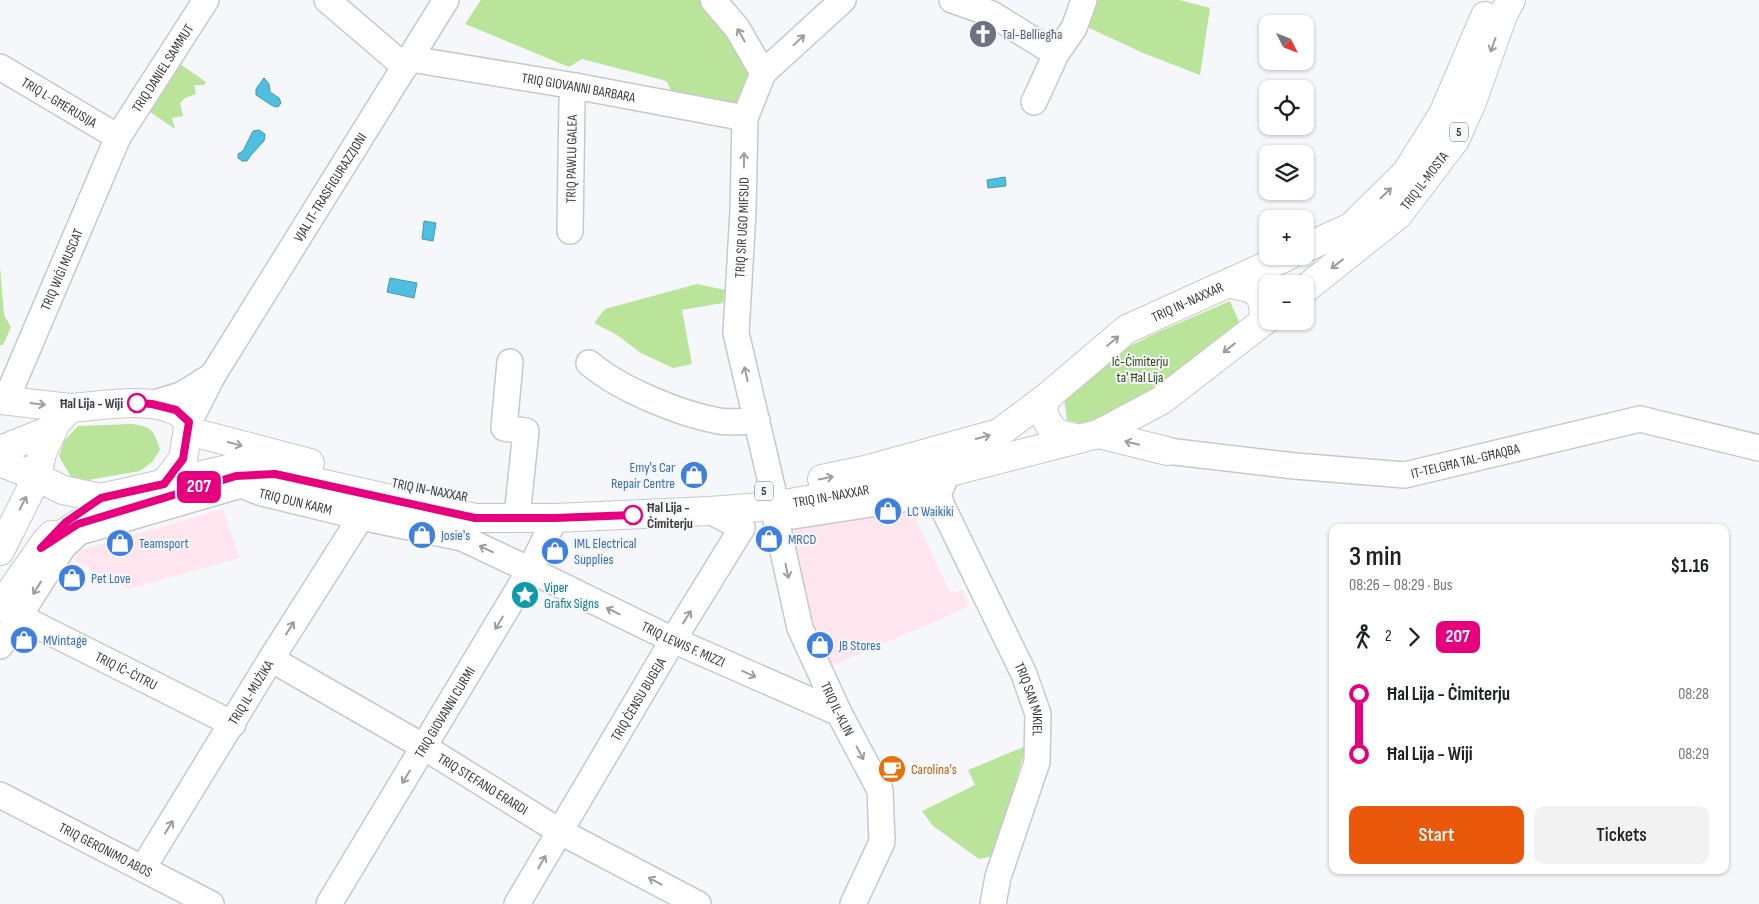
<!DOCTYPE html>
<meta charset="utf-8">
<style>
body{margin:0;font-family:"Sofia Sans Condensed",sans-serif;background:#f2f2f2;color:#202124;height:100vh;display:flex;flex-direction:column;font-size:19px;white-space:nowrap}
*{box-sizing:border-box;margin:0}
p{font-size:16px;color:#757577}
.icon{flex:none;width:28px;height:28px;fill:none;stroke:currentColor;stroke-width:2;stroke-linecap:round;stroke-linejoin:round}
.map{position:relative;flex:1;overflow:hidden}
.drawer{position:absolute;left:1329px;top:524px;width:400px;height:350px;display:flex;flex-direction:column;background:#fff;border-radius:10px;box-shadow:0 1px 4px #0004}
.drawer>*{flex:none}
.badge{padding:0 10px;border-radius:8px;font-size:18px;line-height:32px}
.needle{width:32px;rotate:132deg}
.fabs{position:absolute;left:1259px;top:15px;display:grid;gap:10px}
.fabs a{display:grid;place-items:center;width:55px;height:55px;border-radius:10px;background:#fff;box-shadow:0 1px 4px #0004;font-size:25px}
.map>.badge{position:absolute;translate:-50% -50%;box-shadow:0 0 0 2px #fff}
.legs{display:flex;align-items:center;gap:8px;height:55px;padding:0 20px;font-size:16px}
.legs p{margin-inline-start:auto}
.head{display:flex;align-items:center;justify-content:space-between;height:85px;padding:0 20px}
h1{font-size:28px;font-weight:600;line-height:38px}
.button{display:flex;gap:10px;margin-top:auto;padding:10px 20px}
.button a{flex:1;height:58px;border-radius:10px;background:#ea580c;color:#fff;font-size:20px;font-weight:600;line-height:58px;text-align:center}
.button a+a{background:#f2f2f2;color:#202124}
ul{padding:0 20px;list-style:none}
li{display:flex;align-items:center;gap:18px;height:60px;font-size:19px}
li i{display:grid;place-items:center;width:8px;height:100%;margin:0 6px;background:currentColor}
li i::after{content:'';width:12px;height:12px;margin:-6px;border:4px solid;border-radius:50%;background:#fff}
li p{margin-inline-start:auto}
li:first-child i{background:linear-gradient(#0000 50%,currentColor 0)}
li:last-child i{background:linear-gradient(currentColor 50%,#0000 0)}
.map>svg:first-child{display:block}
</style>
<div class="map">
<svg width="1759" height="904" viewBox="0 0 1759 904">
<rect width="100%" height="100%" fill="#f6f7fa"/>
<g fill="#ffe6ee">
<polygon points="223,509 240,558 129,589 75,561 81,550"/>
<polygon points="903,509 914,516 951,594 962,589 969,607 827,668 809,622 789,538 798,527"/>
</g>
<g fill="#b9e49a">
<polygon points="481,0 704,0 750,70 742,101 726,108 672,93 667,82 663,80 582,59 569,67 465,24"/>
<polygon points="1093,0 1179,0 1210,8 1200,75 1143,53 1085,26"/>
<polygon points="180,64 206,82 204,85 194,85 196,94 185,98 180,103 183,116 172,118 175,129 150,112"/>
<polygon points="0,266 4,315 11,327 3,345 0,345"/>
<polygon points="697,284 725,290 723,303 682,310 692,364 673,368 641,353 617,335 594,323 605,309"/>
<polygon points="1230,301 1239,322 1176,376 1132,404 1088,426 1067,420 1064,397 1124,349 1156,333"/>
<path d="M132,424C153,427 154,431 160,450L152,462L140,471L88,480L71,477L59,456L64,441L78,426Z"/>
<polygon points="1026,746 994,856 979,859 933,826 922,811 975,785 968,770"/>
</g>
<g fill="#4ebfe0" stroke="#4897af">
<polygon points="264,78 269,84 270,92 279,98 281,103 278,107 273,106 256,95 256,89"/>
<polygon points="259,130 265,134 264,141 251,155 247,161 242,161 238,158 238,154 243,151 253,131"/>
<polygon points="1005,177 1006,186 988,188 987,180"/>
<polygon points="424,221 436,223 433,241 422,239"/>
<polygon points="390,278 417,283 414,298 387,292"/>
</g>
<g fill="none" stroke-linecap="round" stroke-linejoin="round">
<defs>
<g id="minor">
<polyline points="327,0 405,67"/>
<polyline points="713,0 737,28 763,73"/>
<polyline points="952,0 992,14 1056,54"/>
<path id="s1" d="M411,59L575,86L745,118"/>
<path id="s2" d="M0,67L118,137"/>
<polyline points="1034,102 1056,54 1074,28 1084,0"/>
<path id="s3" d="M570,231L572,101L575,86"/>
<polyline points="510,362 504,428 526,431 518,507"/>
<path d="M589,363C619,389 680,414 719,421C731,423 745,421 757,421"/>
<path id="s4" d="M6,400L118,137L206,0"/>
<polyline points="151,404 181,395 213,375"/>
<path id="s5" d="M189,422L213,375L446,0"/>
<path id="s6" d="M1167,451L1295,466L1405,475L1640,419L1759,448"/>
<path id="s7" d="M948,473L938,494L942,506L1024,674L1038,714L1037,762L998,877L993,904"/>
<path id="s8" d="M773,491L736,333L743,211L745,118L763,73L843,0"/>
<path id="s9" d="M773,506L800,628L839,713L880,790L882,842L853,904"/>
<polyline points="793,516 929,495"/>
<path id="s10" d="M20,617L233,724"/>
<path id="s11" d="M0,646L63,547L79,532L241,485L262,493L361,517L462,538L530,570L673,640L839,713"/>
<path id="s12" d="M271,659L424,747L559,831L698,904"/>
<path id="s13" d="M0,795L211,904"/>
<path id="s14" d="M143,868L271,659L361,517"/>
<path id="s15" d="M329,904L530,570L555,518"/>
<path id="s16" d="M517,904L673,640L742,528L710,511"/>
</g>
<g id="major">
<polyline points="0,400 70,408"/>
<polyline points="0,450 53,429"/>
<polyline points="0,462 37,477"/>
</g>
<g id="highway">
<polyline points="1305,248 1351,227 1406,173 1443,114 1485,16"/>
<path d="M1229,284C1255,288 1266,291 1263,322"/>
<path id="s17" d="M1305,289L1398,215L1455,140L1472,102L1503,15L1511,0"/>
<path d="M1047,397L1042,411C1054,435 1053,432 1079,439"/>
<polyline points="188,431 310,463"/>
<polyline points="1098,434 1167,451"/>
<path id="s18" d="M37,477L63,490L101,498L233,468L275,473L475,518H555L710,511L773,506L915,481L1098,434L1162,400L1268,318"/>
<path id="s19" d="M822,479L865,470L999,433L1047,397L1127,329L1288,256"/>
<polyline points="41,548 78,524 135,506"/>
<path d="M0,551L37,477L42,453L56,423L70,408C101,406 146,397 174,410C180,412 185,418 189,422L183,459L164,484"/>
<polyline points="0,607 46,541 52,535"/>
</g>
</defs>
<use href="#minor" stroke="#c7c8cb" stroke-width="28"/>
<use href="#major" stroke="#c7c8cb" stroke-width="30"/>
<use href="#highway" stroke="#c7c8cb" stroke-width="30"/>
<use href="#minor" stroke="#fff" stroke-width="25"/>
<use href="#major" stroke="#fff" stroke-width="28"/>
<use href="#highway" stroke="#fff" stroke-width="28"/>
</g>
<defs><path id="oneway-shaft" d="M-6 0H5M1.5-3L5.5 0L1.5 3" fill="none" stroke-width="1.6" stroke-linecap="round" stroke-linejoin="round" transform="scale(1.25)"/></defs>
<g stroke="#9c9d9e">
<use href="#oneway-shaft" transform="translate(741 35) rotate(-120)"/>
<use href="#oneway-shaft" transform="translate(799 40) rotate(-43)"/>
<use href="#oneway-shaft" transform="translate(1493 45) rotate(110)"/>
<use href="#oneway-shaft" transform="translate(744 160) rotate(-89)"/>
<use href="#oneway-shaft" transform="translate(1386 193) rotate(-44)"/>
<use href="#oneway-shaft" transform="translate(1337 264) rotate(142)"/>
<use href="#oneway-shaft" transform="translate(1113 341) rotate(-40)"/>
<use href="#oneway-shaft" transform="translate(1229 348) rotate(142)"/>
<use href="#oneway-shaft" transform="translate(746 374) rotate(-103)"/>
<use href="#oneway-shaft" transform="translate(38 404) rotate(7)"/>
<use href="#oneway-shaft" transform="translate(983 437) rotate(-16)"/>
<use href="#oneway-shaft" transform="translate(1132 443) rotate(-166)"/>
<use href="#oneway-shaft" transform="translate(235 444) rotate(15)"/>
<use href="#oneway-shaft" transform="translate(826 478) rotate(-11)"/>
<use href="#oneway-shaft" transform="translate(23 503) rotate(-63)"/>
<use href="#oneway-shaft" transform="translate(486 549) rotate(-155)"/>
<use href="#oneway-shaft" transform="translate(787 571) rotate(78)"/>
<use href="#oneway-shaft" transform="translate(37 588) rotate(122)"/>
<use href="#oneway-shaft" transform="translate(613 611) rotate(-154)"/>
<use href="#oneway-shaft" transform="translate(687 617) rotate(-58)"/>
<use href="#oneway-shaft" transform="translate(499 623) rotate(121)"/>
<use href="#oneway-shaft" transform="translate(290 628) rotate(-58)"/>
<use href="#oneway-shaft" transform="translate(749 674) rotate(24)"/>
<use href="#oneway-shaft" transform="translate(860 753) rotate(62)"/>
<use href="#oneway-shaft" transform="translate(406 777) rotate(121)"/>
<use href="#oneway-shaft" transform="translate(169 827) rotate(-58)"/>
<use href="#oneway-shaft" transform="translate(542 862) rotate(-60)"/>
<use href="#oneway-shaft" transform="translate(655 881) rotate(-152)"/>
</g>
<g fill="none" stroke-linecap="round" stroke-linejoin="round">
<defs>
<polyline id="line-1" points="137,403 152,404 176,410 189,422 183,459 164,484 101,498 66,522 41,548 78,524 236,476 275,474 475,518 555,518 633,515"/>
</defs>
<use href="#line-1" stroke="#fff" stroke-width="11"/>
<use href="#line-1" stroke="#e6007e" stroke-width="8"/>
</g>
<defs>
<symbol id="church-disc" viewBox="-11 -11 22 22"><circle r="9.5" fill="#6b7280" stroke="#f6f7fa"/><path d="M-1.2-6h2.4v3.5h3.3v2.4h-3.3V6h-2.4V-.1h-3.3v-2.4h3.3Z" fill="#fff"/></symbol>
<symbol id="shop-disc" viewBox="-11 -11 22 22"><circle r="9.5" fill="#3f7fe0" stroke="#f6f7fa"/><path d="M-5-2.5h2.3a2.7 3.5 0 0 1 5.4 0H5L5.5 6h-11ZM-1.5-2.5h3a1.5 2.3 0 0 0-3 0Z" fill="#fff"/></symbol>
<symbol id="sight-disc" viewBox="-11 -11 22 22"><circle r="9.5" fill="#0f9aa8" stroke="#f6f7fa"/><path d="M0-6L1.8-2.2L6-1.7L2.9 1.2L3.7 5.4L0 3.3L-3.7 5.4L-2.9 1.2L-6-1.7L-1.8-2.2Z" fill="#fff"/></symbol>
<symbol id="cafe-disc" viewBox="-11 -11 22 22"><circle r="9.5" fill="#e8710a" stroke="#f6f7fa"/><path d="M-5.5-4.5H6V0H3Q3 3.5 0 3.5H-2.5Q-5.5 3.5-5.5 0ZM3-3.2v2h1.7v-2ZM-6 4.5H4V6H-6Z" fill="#fff"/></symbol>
</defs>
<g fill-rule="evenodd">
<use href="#church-disc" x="967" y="18" width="32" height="32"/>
<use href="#shop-disc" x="678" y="459" width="32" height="32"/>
<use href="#shop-disc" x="872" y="495" width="32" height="32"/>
<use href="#shop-disc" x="406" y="519" width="32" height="32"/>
<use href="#shop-disc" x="753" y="523" width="32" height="32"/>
<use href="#shop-disc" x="104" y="527" width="32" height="32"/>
<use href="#shop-disc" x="539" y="535" width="32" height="32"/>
<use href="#shop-disc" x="56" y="562" width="32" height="32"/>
<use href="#sight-disc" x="509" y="579" width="32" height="32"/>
<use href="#shop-disc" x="8" y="624" width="32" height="32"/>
<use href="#shop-disc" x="804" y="629" width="32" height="32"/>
<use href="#cafe-disc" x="876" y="753" width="32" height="32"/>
</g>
<g fill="#fff" stroke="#e6007e" stroke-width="2.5">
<circle cx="137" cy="403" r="9"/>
<circle cx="633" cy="515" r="9"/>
</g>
<g text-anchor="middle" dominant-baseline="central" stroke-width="4" stroke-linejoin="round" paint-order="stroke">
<g fill="#f6f7fa" stroke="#727375" stroke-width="1">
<rect x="1450" y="122.5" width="18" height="19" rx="4"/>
<rect x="755" y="481.5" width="18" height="19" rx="4"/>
</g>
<g font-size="12" font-weight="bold" fill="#3a3b3c">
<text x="1459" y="132">5</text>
<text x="764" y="491">5</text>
</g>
<g font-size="14" fill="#5b616d" stroke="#f6f7fa" text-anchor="start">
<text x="1002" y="34">Tal-Belliegħa</text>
</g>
<g font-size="14" fill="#3a3b3c" stroke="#f6f7fa">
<text stroke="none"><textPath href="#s4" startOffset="368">TRIQ DANIEL SAMMUT</textPath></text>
<text stroke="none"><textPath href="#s1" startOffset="170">TRIQ GIOVANNI BARBARA</textPath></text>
<text stroke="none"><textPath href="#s2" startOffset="69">TRIQ L-GĦERUSIJA</textPath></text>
<text stroke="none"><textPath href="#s3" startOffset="72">TRIQ PAWLU GALEA</textPath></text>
<text stroke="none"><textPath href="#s17" startOffset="162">TRIQ IL-MOSTA</textPath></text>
<text stroke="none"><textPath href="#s5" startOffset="274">VJAL IT-TRASFIGURAZZJONI</textPath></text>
<text stroke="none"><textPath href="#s8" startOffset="268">TRIQ SIR UGO MIFSUD</textPath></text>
<text stroke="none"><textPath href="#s4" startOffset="142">TRIQ WIĠI MUSCAT</textPath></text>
<text stroke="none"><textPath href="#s19" startOffset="414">TRIQ IN-NAXXAR</textPath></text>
<text stroke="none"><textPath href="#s6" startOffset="301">IT-TELGĦA TAL-GĦAQBA</textPath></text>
<text transform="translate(430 490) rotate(11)">TRIQ IN-NAXXAR</text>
<text stroke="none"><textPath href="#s18" startOffset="808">TRIQ IN-NAXXAR</textPath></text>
<text stroke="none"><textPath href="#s11" startOffset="365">TRIQ DUN KARM</textPath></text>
<text stroke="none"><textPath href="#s11" startOffset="781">TRIQ LEWIS F. MIZZI</textPath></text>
<text stroke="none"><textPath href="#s10" startOffset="119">TRIQ IĊ-ĊITRU</textPath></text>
<text stroke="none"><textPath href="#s14" startOffset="206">TRIQ IL-MUŻIKA</textPath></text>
<text stroke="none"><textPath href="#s16" startOffset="238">TRIQ ĊENSU BUGEJA</textPath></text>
<text stroke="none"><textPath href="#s7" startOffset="249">TRIQ SAN MIKIEL</textPath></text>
<text stroke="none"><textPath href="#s9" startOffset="214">TRIQ IL-KLIN</textPath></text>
<text stroke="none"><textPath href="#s15" startOffset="224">TRIQ GIOVANNI CURMI</textPath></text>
<text stroke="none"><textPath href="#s12" startOffset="246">TRIQ STEFANO ERARDI</textPath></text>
<text stroke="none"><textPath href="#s13" startOffset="119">TRIQ GERONIMO ABOS</textPath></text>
</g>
<g font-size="14" fill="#2b4612" stroke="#f6f7fa">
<text x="1140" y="361">Iċ-Ċimiterju<tspan x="1140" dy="16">ta' Ħal Lija</tspan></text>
</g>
<g font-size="14" font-weight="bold" fill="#3a3b3c" stroke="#f6f7fa" text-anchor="end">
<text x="123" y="403">Ħal Lija - Wiji</text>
<text x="647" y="507" text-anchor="start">Ħal Lija -<tspan x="647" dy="16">Ċimiterju</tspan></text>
</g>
<g font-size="14" fill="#366cbe" stroke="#f6f7fa" text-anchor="start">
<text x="675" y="467" text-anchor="end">Emy's Car<tspan x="675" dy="16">Repair Centre</tspan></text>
<text x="907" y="511">LC Waikiki</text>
<text x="441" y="535">Josie's</text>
<text x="788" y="539">MRCD</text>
<text x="139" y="543">Teamsport</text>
<text x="574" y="543">IML Electrical<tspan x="574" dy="16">Supplies</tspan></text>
<text x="91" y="578">Pet Love</text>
<text x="43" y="640">MVintage</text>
<text x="839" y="645">JB Stores</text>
</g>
<g font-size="14" fill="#0d838f" stroke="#f6f7fa" text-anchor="start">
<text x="544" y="587">Viper<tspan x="544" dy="16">Grafix Signs</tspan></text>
</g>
<g font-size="14" fill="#c56008" stroke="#f6f7fa" text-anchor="start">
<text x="911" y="769">Carolina's</text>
</g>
</g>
</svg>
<div class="fabs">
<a><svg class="needle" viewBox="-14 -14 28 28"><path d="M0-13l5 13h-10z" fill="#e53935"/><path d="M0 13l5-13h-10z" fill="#757577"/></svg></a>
<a><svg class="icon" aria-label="locate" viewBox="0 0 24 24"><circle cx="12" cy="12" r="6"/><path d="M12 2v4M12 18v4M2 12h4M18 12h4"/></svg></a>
<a><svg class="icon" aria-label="layers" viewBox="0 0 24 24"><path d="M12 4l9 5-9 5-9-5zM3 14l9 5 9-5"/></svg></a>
<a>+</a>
<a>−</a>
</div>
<b class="badge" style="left:199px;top:487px;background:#e6007e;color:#fff">207</b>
<section class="drawer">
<div class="head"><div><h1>3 min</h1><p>08:26 – 08:29 · Bus</p></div><b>$1.16</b></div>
<div class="legs"><svg class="icon" aria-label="walk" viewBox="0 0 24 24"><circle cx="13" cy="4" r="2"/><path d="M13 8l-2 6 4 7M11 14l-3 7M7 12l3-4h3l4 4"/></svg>2<svg class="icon" aria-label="forward" viewBox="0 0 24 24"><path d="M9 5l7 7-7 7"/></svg><b class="badge" style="background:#e6007e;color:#fff">207</b></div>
<ul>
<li><i style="color:#e6007e"></i><b>Ħal Lija - Ċimiterju</b><p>08:28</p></li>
<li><i style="color:#e6007e"></i><b>Ħal Lija - Wiji</b><p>08:29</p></li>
</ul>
<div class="button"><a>Start</a><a>Tickets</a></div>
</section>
</div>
